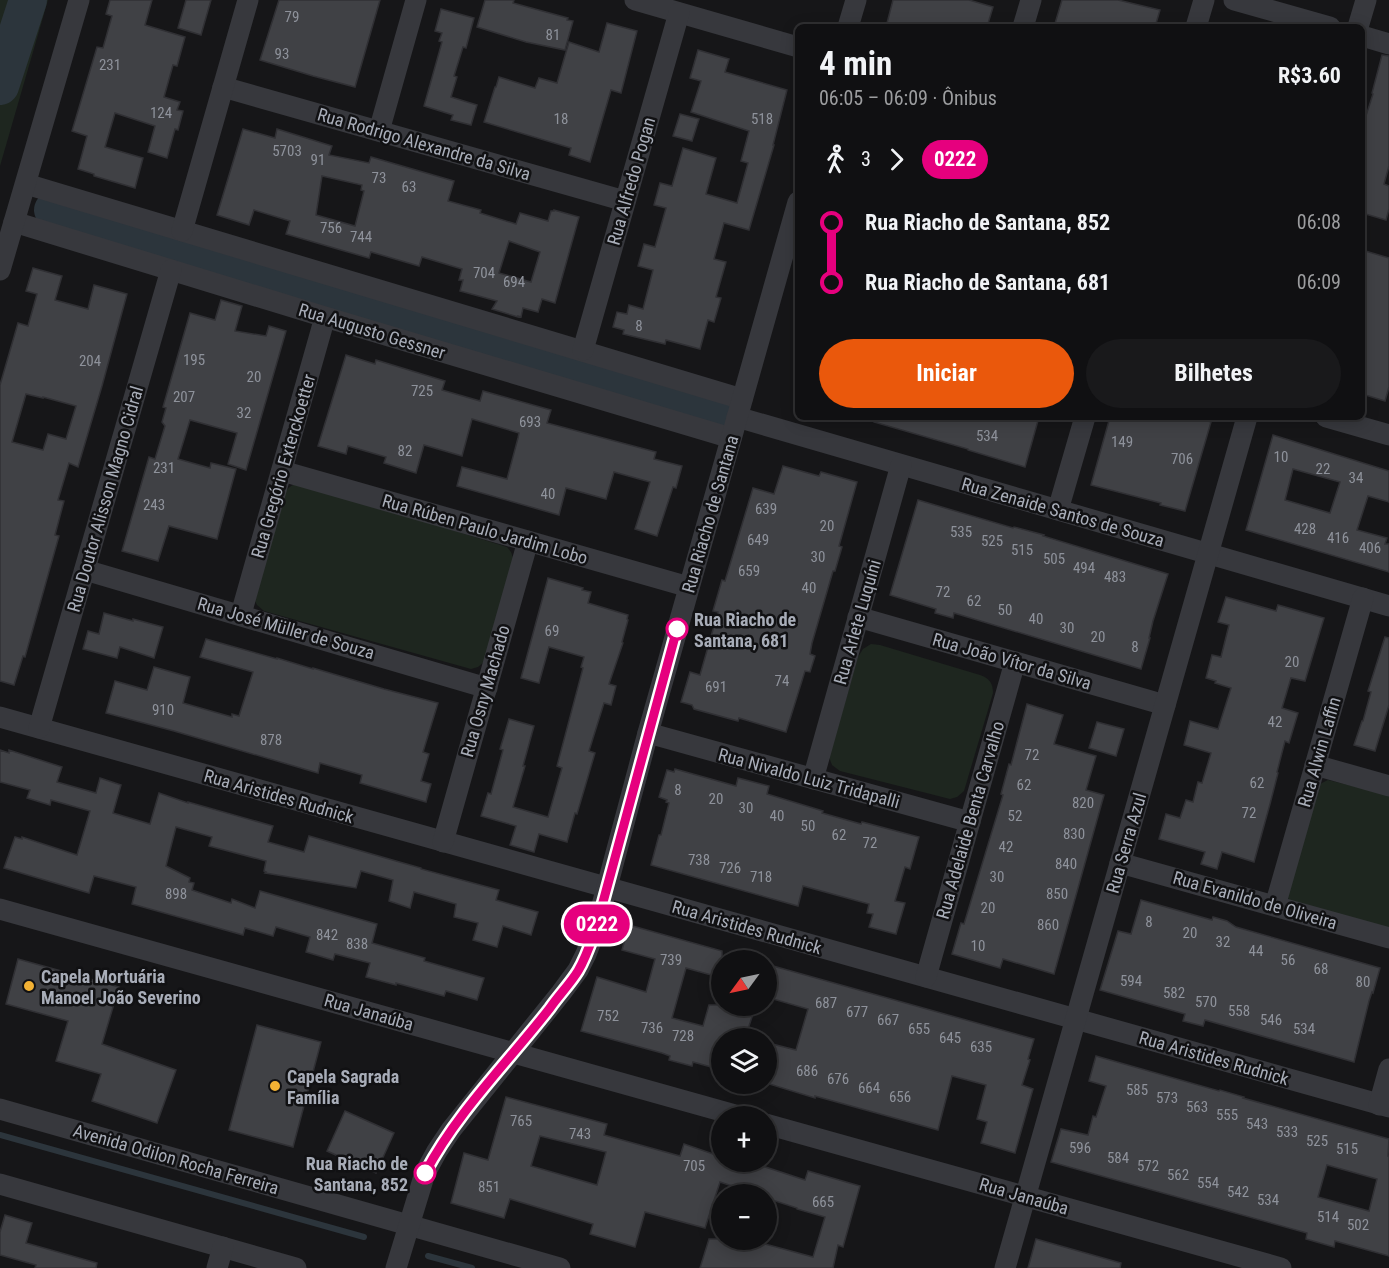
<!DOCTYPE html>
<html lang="pt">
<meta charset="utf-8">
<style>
body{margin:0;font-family:"Roboto Condensed",sans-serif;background:#19191b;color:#f1f3f6;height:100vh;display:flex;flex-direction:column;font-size:22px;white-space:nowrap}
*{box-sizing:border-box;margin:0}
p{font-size:20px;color:#9c9d9f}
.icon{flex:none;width:33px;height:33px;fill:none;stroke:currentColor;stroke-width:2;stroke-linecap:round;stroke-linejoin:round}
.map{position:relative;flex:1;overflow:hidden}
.side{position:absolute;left:795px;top:24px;width:570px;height:396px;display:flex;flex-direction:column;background:#101012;border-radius:9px;box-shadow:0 3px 15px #0003,0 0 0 2px #303032}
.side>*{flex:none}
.badge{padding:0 12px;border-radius:20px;font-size:21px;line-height:39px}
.needle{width:39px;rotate:237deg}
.controls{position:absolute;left:711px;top:950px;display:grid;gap:12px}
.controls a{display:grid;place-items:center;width:66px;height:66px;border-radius:50%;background:#101012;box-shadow:0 3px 15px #0003,0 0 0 2px #303032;font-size:30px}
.map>.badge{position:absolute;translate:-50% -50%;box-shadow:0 0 0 3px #fff}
.legs{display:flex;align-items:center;gap:9px;height:66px;padding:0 24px;font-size:20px}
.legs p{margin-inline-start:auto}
.head{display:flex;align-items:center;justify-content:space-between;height:102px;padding:0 24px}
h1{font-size:33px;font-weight:700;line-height:45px}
.cta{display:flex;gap:12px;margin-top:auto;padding:12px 24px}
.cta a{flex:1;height:69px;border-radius:36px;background:#ea580c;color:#fff;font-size:24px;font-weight:700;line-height:69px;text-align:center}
.cta a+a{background:#19191b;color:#f1f3f6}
ul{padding:0 24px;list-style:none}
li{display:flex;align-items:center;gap:21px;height:60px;font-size:22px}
li i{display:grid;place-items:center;width:9px;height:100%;margin:0 8px;background:currentColor}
li i::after{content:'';width:15px;height:15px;margin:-8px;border:4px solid;border-radius:50%;background:#101012}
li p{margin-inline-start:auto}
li:first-child i{background:linear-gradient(#0000 50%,currentColor 0)}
li:last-child i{background:linear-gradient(currentColor 50%,#0000 0)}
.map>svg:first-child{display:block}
</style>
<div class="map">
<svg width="1389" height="1268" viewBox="0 0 1389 1268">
<rect width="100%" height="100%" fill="#161618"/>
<g fill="#1e261f">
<polygon points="0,0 48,0 0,166"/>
<polygon points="295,484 305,485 507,547 511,552 513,558 485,661 478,667 471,669 264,611 257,605 255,601 284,492 291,486"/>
<path d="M871,644L880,645L980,675C989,678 993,683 993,693L964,791L957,797L950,799L840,771L832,765L829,757L858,657L863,649Z"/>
<polygon points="1328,780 1389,795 1389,930 1289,900 1287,896 1320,784"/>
</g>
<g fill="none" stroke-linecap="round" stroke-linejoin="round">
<g stroke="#2c353c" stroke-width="6">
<polyline points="0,1135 364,1237"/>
<polyline points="428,1256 472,1268"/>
</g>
<g stroke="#2c353c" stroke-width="38">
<polyline points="0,86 28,0"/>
<polyline points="53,210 726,417"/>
</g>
</g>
<g fill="#404145" stroke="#303034" stroke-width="1.5" fill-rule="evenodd">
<polygon points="110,0 152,0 145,25 185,37 177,66 173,65 164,97 180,102 177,110 183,111 178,130 175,129 167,158 148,152 155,126 115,113 105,147 143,158 135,188 94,176 94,174 78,169 87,136 72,131 97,47 103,48 112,16 106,14"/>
<polygon points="186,0 211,0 201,35 178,28"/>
<polygon points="279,0 380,0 355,87 313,76 260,60"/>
<polygon points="485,0 514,0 513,3 568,18 567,20 573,21 565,50 526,42 477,27"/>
<polygon points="893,0 969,0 993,7 987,27 886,27"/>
<polygon points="1062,0 1118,0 1160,10 1155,27 1054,27"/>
<polygon points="441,9 474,18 466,48 463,47 454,76 457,77 451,97 477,105 471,125 451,120 453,115 424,106 442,42 439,41 442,33 435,31"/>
<polygon points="607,23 637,31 621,93 611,90 590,162 569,155 571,148 484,122 495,87 496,87 499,77 535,88 539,78 557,83 569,42 599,52"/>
<polygon points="698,50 729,59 725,72 787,90 773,145 774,145 749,230 724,223 714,259 726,262 716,297 721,298 714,322 708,320 700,349 666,340 665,344 623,334 624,330 613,327 617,312 627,314 629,305 643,309 653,270 638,266 644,244 655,247 666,208 654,205 660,183 672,186 683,148 716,158 706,194 737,203 748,163 741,161 749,131 691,112 701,81 690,78"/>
<polygon points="1382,55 1389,56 1389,166 1384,184 1389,186 1389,209 1386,220 1362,213 1362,128 1373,94 1372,93"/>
<polygon points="680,114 699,119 692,141 673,136"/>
<path d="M243,129L275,138L277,129L332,146L329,155L369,163L371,157L454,181L448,201L481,210L480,213L516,224L520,213L548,221L551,211H554V210L579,217L555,303L542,299L538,312L523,308L521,317L518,316V317L492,309L497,301L460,291L463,280H459L462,269L422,257L419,266L371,252L369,258L341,250L286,234L290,221L254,210L249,225L217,215ZM322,176L362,185L361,190L364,191L355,226L316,215ZM509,241L540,252L531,282L499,273Z"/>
<polygon points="1362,250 1389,258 1389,387 1385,401 1362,394"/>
<path d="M33,268L62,276L55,300L88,309L94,285L127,294L102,386L78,467L69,463L58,500L64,501L55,535L59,536L25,657L23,656L14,685L0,681V385L18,323L28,326L37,294L26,291ZM26,394L43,398V397L76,406L66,439L48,434L43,450L12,442Z"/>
<polygon points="221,300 242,306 235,331 266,336 269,326 286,331 246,470 228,464 237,433 190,420 178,459 210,468 211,463 236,469 217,539 169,526 158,561 122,551 149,457 155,459 165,426 162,422 166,408 163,407 190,313 215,320"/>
<polygon points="346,355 375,364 376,360 445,381 442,390 480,401 483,391 551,410 547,423 656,452 654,459 682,466 676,488 673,487 657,536 635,529 650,482 614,472 606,499 566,488 559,515 457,486 462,467 507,479 518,438 519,433 472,419 462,456 424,445 416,473 384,463 386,457 348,446 346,454 318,446"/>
<polygon points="875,417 1039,417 1025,467 968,450 968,449 874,422"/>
<polygon points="1110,417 1195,417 1211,422 1185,511 1160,505 1161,503 1091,485"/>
<path d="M1273,435L1389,471V502L1368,496L1357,530L1387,538L1385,544H1389V572L1246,530ZM1293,469L1340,482L1330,513L1285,500Z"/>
<polygon points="783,466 819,476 821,472 857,482 839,546 842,547 835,571 833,571 812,643 810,654 815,656 810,672 805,671 786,732 739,718 738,721 694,709 692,705 681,702 690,672 700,675 718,612 713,611 722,580 725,581 753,488 774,494"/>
<polygon points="918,500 1013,528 1014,527 1044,535 1043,536 1168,574 1153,621 1149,638 1150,638 1141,669 954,613 953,618 935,613 936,609 890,595"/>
<polygon points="548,578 583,588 582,590 591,592 588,603 628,615 627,619 628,620 622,642 623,643 609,684 616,686 611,705 604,703 589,751 595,753 577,814 575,813 567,842 539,834 534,852 510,845 516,826 481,816 488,793 491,794 503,750 500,749 509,719 534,726 523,766 525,766 513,807 548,817 562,768 557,766 583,668 581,667 584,657 549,647 539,683 521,678"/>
<polygon points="1226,597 1276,611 1278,605 1324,618 1305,681 1291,678 1282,708 1298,713 1289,743 1285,741 1277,772 1278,773 1270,804 1254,862 1222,852 1217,869 1201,864 1205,852 1159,839 1166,814 1180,818 1186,800 1193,802 1198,782 1202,783 1211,753 1184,745 1190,721 1218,729 1231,688 1215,683 1216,681 1206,678 1212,655 1221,657 1229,625 1218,622"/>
<polygon points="104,613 133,621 133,619 163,627 154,658 120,647 117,658 83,649 88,631 99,634"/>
<polygon points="1385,637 1389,638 1389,705 1375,751 1354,745 1362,721 1363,721 1371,692 1368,691"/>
<polygon points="206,639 277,659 277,658 313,669 313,668 384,689 438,703 423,752 429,754 421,781 431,784 426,802 360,783 362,775 320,763 318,773 174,731 106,713 115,681 147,690 154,667 190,677 183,703 232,717 232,714 239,716 253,672 200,657"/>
<polygon points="1027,704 1063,715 1054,744 1096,756 1086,790 1104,795 1054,974 1003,959 1000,968 952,954 961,923 964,924 1003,795 1001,794 1009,764 1011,765"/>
<polygon points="1097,722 1124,729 1116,756 1089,748"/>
<polygon points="0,750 9,753 9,750 62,767 57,782 96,793 100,778 121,785 113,813 150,824 159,793 188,803 188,802 273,826 268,842 304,852 309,836 396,861 421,868 421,869 499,890 496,900 538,912 531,935 503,926 497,947 473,940 478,923 454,917 456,904 414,892 410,908 389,901 393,880 361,871 356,888 265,873 266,872 264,871 266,861 209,846 212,837 176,827 166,866 190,878 189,882 194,883 192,890 231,903 232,899 255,908 260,891 377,924 372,943 425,958 424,961 484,978 477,1000 446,991 444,996 396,983 396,985 366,977 370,963 335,954 333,960 306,952 310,937 276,927 273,936 245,928 243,935 132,904 136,887 94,876 89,893 4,868 15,837 22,839 22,837 77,855 90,811 51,800 50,805 27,798 30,790 0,782"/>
<polygon points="675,769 736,786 738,778 769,786 767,794 823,811 822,813 861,824 862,822 919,837 910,869 905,867 895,901 905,903 896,934 869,927 873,914 867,913 869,904 803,886 798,906 651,865 659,835 661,835 669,803 666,802 667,800 659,797 667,770 674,772"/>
<polygon points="1141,900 1212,920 1213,917 1227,921 1236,927 1380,968 1373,993 1372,992 1369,1001 1354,1062 1205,1020 1203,1026 1183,1021 1185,1014 1100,990 1118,931 1131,934"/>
<polygon points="629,925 722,951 722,978 686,968 672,1018 703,1026 709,1005 756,1005 745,1038 722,1038 722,1070 693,1062 692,1066 669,1060 670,1056 662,1053 581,1031 597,977 646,992 655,959 622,950"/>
<polygon points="18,959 119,987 102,1044 176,1070 157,1123 92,1101 101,1074 56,1061 68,1021 6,1004"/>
<polygon points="766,964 1034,1039 1028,1059 1030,1060 1022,1085 1033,1089 1015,1153 981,1143 987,1122 977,1119 986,1085 952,1076 938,1130 815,1096 815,1098 766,1083 766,1063 772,1044 796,1050 808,1009 766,997"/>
<polygon points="257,1025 321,1042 293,1147 229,1130"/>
<path d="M1096,1056L1219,1091L1220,1090L1244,1097L1243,1098L1389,1139L1388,1156H1389V1256L1335,1241L1334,1247L1306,1239L1307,1233L1051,1162L1061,1129L1088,1135L1093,1116L1096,1117L1106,1086L1089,1081ZM1327,1165L1377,1179L1369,1211L1318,1197Z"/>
<path d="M506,1097L607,1124L604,1135L680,1156L684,1144L722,1157V1161H747L805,1180L808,1171L860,1186L843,1247L838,1245L833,1268H700L709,1239H767L765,1244L813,1257L825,1217L797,1209V1208L766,1198V1194H756L720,1182L705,1228L645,1212L635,1247L590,1234L593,1224L510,1199L504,1218L451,1203L464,1153L488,1160ZM540,1136L606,1152L597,1185L531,1166Z"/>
<polygon points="345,1111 394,1133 376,1173 327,1151"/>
<polygon points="5,1215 32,1223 26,1243 97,1263 96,1268 35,1268 36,1265 0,1255 0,1232"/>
<polygon points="1036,1239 1121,1263 1120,1268 1028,1268"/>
</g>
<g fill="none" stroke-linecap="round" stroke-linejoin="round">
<g stroke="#37383d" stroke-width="21">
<polyline points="635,0 798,47"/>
<polyline points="1234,0 1330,27"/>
<polyline points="848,27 856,0"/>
<polyline points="1023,27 1031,0"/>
<polyline points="1196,27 1204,0"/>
<polyline points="1358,27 1366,0"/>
<polyline points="1362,36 1389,44"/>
<polyline points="223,87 625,201"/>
<polyline points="379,131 416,0"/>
<polyline points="26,184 742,399"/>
<polyline points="14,222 325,317 731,438"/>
<polyline points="182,231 248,0"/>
<polyline points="0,270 79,0"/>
<polyline points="583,350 679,13"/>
<polyline points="737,417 1389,606"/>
<polyline points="1326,417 1389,435"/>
<polyline points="282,471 689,587"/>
<polyline points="1058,510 1085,417"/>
<polyline points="85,570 487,688"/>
<polyline points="241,614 325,317"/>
<polyline points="858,617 1165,705"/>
<polyline points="0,717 1389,1107"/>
<polyline points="39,728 171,270"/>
<polyline points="648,733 970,822"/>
<polyline points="1315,765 1389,786"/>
<polyline points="813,779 901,465"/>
<polyline points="443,842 528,541"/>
<polyline points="1120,863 1389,938"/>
<polyline points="1275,906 1363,598"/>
<polyline points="0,909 739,1116"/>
<polyline points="926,977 1015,662"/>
<polyline points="1379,1105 1389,1069"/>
<polyline points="0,1109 560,1268"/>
<polyline points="766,1124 1281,1268"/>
<polyline points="0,1184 296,1268"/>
<polyline points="217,1268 223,1247"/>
<polyline points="396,1268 425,1173 437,1151 451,1130 561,993 578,970 586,954 596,928 648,733 798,202"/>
<polyline points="1005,1268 1247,417"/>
</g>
</g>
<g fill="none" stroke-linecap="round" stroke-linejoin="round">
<defs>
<path id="line-1" d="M425,1173C457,1112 508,1062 550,1008C559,995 570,984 578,971C586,958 591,942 596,928L677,629"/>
</defs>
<use href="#line-1" stroke="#fff" stroke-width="14"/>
<use href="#line-1" stroke="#e6007e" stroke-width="9"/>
</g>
<g fill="#fff" stroke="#e6007e" stroke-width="3">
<circle cx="677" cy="629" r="10"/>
<circle cx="425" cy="1173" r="10"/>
</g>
<g fill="#f2b134" stroke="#111113" stroke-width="2">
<circle cx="29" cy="986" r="6"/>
<circle cx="275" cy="1086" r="6"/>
</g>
<g text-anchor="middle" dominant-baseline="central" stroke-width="5" stroke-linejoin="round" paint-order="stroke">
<g font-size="15" fill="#8e929b">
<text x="292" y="17">79</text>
<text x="553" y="35">81</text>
<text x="282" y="54">93</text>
<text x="110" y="65">231</text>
<text x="161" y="113">124</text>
<text x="561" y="119">18</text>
<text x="762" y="119">518</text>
<text x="287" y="151">5703</text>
<text x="318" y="160">91</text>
<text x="379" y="178">73</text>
<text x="409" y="187">63</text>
<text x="331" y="228">756</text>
<text x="361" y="237">744</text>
<text x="484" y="273">704</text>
<text x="514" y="282">694</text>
<text x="639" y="326">8</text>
<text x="194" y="360">195</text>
<text x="90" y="361">204</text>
<text x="254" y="377">20</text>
<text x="422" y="391">725</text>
<text x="184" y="397">207</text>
<text x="244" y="413">32</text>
<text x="530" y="422">693</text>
<text x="987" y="436">534</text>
<text x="1122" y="442">149</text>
<text x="405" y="451">82</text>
<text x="1281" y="457">10</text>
<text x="1182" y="459">706</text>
<text x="164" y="468">231</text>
<text x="1323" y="469">22</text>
<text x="1356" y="478">34</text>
<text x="548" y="494">40</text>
<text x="154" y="505">243</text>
<text x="766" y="509">639</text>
<text x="827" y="526">20</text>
<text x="1305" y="529">428</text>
<text x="961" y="532">535</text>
<text x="1338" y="538">416</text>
<text x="758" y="540">649</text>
<text x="992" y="541">525</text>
<text x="1370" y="548">406</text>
<text x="1022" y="550">515</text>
<text x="818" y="557">30</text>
<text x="1054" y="559">505</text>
<text x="1084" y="568">494</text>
<text x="749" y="571">659</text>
<text x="1115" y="577">483</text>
<text x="809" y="588">40</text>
<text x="943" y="592">72</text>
<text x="974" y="601">62</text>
<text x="1005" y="610">50</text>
<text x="1036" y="619">40</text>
<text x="1067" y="628">30</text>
<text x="552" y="631">69</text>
<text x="1098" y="637">20</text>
<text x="1135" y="647">8</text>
<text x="1292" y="662">20</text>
<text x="782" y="681">74</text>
<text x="716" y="687">691</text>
<text x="163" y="710">910</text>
<text x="1275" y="722">42</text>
<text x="271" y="740">878</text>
<text x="1032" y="755">72</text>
<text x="1257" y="783">62</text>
<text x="1024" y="785">62</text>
<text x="678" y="790">8</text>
<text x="716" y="799">20</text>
<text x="1083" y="803">820</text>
<text x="746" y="808">30</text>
<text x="1249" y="813">72</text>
<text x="777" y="816">40</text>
<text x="1015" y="816">52</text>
<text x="808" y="826">50</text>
<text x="1074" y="834">830</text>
<text x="839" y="835">62</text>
<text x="870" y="843">72</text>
<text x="1006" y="847">42</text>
<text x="699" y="860">738</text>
<text x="1066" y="864">840</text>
<text x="730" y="868">726</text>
<text x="761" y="877">718</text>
<text x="997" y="877">30</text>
<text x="176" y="894">898</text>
<text x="1057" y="894">850</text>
<text x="988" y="908">20</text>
<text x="1149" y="922">8</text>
<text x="1048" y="925">860</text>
<text x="1190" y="933">20</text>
<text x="327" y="935">842</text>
<text x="1223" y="942">32</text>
<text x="357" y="944">838</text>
<text x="978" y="946">10</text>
<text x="1256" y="951">44</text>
<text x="671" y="960">739</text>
<text x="1288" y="960">56</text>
<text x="1321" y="969">68</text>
<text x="1131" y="981">594</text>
<text x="1363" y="982">80</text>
<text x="1174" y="993">582</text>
<text x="1206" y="1002">570</text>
<text x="826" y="1003">687</text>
<text x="1239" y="1011">558</text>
<text x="857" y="1012">677</text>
<text x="608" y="1016">752</text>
<text x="888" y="1020">667</text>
<text x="1271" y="1020">546</text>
<text x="652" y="1028">736</text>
<text x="919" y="1029">655</text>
<text x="1304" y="1029">534</text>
<text x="683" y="1036">728</text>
<text x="950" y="1038">645</text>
<text x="981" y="1047">635</text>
<text x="807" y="1071">686</text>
<text x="838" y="1079">676</text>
<text x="869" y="1088">664</text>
<text x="1137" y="1090">585</text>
<text x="900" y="1097">656</text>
<text x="1167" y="1098">573</text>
<text x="1197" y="1107">563</text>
<text x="1227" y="1115">555</text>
<text x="521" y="1121">765</text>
<text x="1257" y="1124">543</text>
<text x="1287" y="1132">533</text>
<text x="580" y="1134">743</text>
<text x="1317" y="1141">525</text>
<text x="1080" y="1148">596</text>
<text x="1347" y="1149">515</text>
<text x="1118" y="1158">584</text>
<text x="694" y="1166">705</text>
<text x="1148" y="1166">572</text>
<text x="1178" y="1175">562</text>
<text x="1208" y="1183">554</text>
<text x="489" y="1187">851</text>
<text x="1238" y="1192">542</text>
<text x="1268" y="1200">534</text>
<text x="823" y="1202">665</text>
<text x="1328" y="1217">514</text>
<text x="1358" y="1225">502</text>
</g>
<g font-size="18" fill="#a8adb8" stroke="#111113">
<text transform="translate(424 144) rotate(16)">Rua Rodrigo Alexandre da Silva</text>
<text transform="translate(631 181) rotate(-74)">Rua Alfredo Pogan</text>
<text transform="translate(372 331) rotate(17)">Rua Augusto Gessner</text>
<text transform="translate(283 466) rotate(-74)">Rua Gregório Exterckoetter</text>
<text transform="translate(105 499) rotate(-74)">Rua Doutor Alisson Magno Cidral</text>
<text transform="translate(1063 512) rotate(16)">Rua Zenaide Santos de Souza</text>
<text transform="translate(710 514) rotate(-74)">Rua Riacho de Santana</text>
<text transform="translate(485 529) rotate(16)">Rua Rúben Paulo Jardim Lobo</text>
<text transform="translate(857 622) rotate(-74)">Rua Arlete Luquíni</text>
<text transform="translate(286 628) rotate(16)">Rua José Müller de Souza</text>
<text transform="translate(1012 661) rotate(16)">Rua João Vítor da Silva</text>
<text transform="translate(485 691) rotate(-74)">Rua Osny Machado</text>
<text transform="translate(1319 752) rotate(-74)">Rua Alwin Laffin</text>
<text transform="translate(809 778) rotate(15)">Rua Nivaldo Luiz Tridapalli</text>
<text transform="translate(279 796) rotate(16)">Rua Aristides Rudnick</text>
<text transform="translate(970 820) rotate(-74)">Rua Adelaide Benta Carvalho</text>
<text transform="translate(1126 843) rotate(-74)">Rua Serra Azul</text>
<text transform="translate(1255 900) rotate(16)">Rua Evanildo de Oliveira</text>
<text transform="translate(747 927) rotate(16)">Rua Aristides Rudnick</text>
<text transform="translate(369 1012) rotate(16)">Rua Janaúba</text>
<text transform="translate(1214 1058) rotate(16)">Rua Aristides Rudnick</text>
<text transform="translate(176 1159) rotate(16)">Avenida Odilon Rocha Ferreira</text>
<text transform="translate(1024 1196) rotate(16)">Rua Janaúba</text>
</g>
<g font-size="18" font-weight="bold" fill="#a8adb8" stroke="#111113" text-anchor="start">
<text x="694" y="619">Rua Riacho de<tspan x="694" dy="21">Santana, 681</tspan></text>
<text x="408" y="1163" text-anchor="end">Rua Riacho de<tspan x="408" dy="21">Santana, 852</tspan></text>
</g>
<g font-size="18" font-weight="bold" fill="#a8adb8" stroke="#111113" text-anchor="start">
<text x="41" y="976">Capela Mortuária<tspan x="41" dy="21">Manoel João Severino</tspan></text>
<text x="287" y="1076">Capela Sagrada<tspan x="287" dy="21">Família</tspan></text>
</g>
</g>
</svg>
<div class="controls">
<a><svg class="needle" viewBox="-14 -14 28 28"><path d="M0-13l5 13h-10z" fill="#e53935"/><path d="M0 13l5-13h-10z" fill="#9c9d9f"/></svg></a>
<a><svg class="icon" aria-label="layers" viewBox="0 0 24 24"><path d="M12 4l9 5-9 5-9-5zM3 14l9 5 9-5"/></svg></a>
<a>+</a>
<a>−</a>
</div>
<b class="badge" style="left:597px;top:924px;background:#e6007e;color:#fff">0222</b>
<section class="side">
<div class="head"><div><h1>4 min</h1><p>06:05 – 06:09 · Ônibus</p></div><b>R$3.60</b></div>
<div class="legs"><svg class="icon" aria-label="walk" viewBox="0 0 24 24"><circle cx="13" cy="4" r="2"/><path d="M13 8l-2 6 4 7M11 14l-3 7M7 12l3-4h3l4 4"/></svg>3<svg class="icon" aria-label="forward" viewBox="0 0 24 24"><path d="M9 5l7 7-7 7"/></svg><b class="badge" style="background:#e6007e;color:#fff">0222</b></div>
<ul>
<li><i style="color:#e6007e"></i><b>Rua Riacho de Santana, 852</b><p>06:08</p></li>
<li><i style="color:#e6007e"></i><b>Rua Riacho de Santana, 681</b><p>06:09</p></li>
</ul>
<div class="cta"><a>Iniciar</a><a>Bilhetes</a></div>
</section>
</div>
